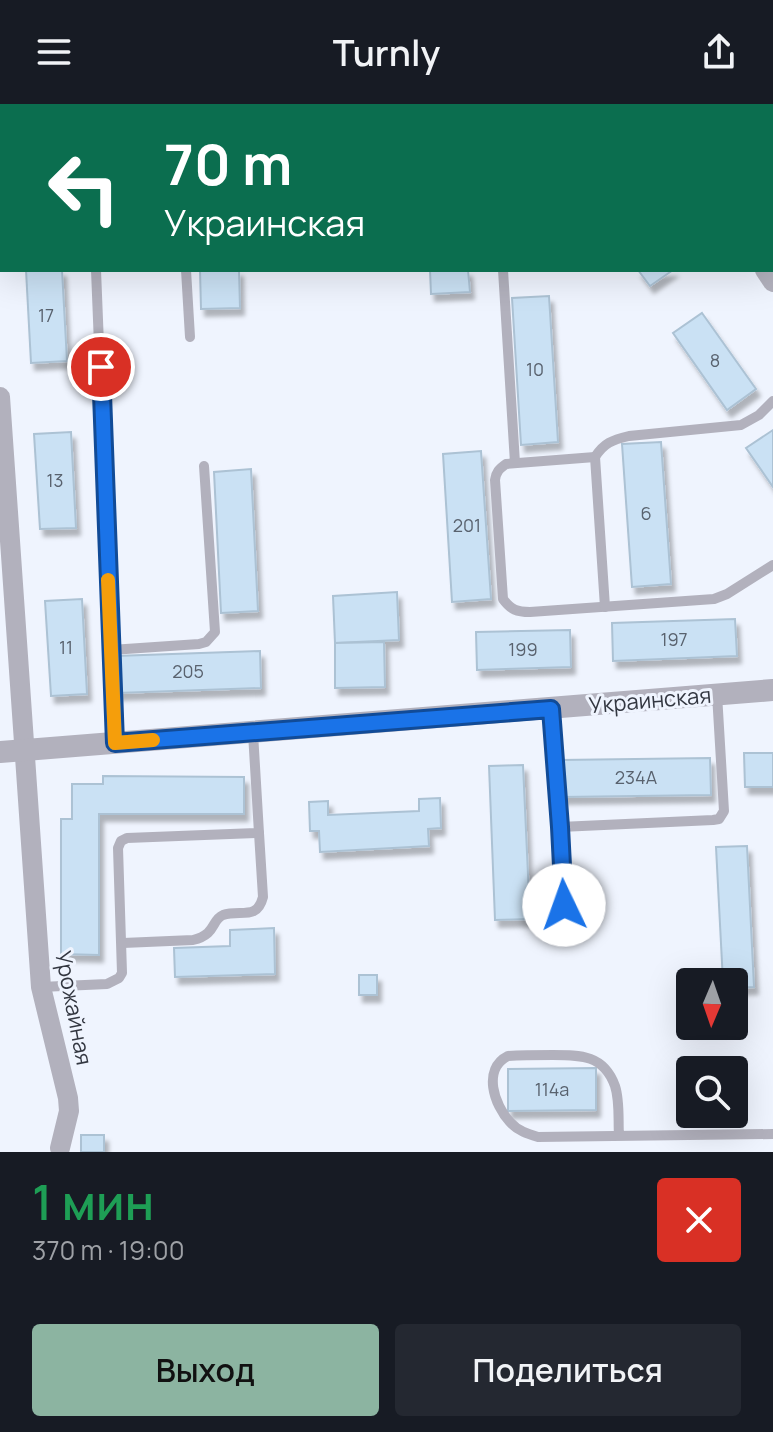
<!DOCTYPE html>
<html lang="ru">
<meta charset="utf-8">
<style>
:root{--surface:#171b24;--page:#242831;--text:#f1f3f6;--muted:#9ea1a6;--accent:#8cb4a1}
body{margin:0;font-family:Manrope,sans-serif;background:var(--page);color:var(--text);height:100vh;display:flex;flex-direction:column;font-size:30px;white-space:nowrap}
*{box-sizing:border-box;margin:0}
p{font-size:26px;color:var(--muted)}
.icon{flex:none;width:44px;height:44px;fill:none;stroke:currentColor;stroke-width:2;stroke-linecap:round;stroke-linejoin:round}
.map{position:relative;height:1048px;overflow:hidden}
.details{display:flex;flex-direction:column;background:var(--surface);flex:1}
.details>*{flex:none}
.top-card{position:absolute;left:0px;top:0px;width:774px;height:168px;box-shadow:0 8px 32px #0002;background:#0b6e4f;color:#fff;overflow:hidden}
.needle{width:52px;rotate:182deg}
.fabs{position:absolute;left:676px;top:864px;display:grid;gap:16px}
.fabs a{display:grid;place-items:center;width:72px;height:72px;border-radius:8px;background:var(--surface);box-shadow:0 8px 32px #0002;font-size:40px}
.pin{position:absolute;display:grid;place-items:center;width:68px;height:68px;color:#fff;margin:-34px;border:4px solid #fff;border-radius:50%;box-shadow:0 2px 8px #0007}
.me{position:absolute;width:88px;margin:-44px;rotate:357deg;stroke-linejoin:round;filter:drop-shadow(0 0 6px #0008)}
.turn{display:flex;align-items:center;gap:28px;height:168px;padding:0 32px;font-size:36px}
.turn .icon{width:104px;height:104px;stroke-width:2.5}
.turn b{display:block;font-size:56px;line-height:68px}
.round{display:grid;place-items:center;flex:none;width:84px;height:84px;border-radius:8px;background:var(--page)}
.head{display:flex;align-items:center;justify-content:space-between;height:136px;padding:0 32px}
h1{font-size:48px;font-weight:600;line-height:60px;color:#1e9e55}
.primary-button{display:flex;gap:16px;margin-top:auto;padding:16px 32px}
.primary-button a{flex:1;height:92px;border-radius:8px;background:var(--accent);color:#111;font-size:32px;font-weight:600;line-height:92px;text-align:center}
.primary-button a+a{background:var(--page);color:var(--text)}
header{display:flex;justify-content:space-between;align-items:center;height:104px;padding:0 32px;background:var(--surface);font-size:36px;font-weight:600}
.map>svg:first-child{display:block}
.building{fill:#cae1f4;stroke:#acc2d4;stroke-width:2;filter:url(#shadow)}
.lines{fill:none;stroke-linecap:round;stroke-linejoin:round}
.service{stroke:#b2b1bd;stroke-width:10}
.minor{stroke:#b2b1bd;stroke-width:20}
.tertiary{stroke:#b2b1bd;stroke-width:22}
.route-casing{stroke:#114b97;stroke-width:20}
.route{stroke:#1a73e8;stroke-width:14}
.slow{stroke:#f59e0b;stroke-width:14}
.labels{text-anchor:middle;stroke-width:6;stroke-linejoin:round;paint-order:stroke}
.number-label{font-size:18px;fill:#59626e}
.street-label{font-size:22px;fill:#333741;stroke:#eff4fe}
</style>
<header><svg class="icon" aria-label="menu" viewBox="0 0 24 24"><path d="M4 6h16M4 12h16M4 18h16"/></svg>Turnly<svg class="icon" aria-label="share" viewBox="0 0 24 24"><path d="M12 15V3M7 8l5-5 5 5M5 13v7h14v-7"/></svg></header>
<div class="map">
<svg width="773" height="1048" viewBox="0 0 773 1048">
<defs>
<filter id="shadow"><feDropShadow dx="4" dy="7" stdDeviation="2" flood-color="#0004"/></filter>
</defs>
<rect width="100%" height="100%" fill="#eff4fe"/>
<g class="building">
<polygon points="26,166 62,166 67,257 31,259"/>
<polygon points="200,166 239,166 240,204 201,205"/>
<polygon points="430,166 468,166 470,188 431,190"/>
<polygon points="638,166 673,166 650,182"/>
<polygon points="549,192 558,338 521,341 512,194"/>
<polygon points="702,209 756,285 727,306 673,229"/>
<polygon points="773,326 773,383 746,344"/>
<polygon points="71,328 76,424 40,425 34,330"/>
<polygon points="661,338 671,480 632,483 622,340"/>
<polygon points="481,347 491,495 452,498 443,350"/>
<polygon points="251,365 258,507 221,509 214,368"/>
<polygon points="397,488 399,536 335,539 333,492"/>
<polygon points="82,495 87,590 51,592 45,497"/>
<polygon points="735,515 737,552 613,557 612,519"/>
<polygon points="570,526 571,563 477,566 476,528"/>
<polygon points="384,538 385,583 335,584 335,539"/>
<polygon points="260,547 261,584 117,589 115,552"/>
<polygon points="744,649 773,649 773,683 745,683"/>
<polygon points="710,654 711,691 561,693 560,656"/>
<polygon points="523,661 530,815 495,816 489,662"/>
<polygon points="103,672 244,673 244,710 99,710 99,851 61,850 61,715 72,715 72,680 103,680"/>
<polygon points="440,694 441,724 428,725 429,742 320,748 319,727 310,727 309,698 328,697 328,711 419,707 419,695"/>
<polygon points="747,742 754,883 734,884 734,878 723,878 716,743"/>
<polygon points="274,824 275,870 175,873 174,844 230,842 230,826"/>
<rect x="359" y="871" width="18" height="20"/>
<polygon points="596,964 596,1006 508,1007 508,965"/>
<rect x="81" y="1031" width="23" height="17"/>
</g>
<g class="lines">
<g class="service">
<polyline points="178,0 178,2"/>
<polyline points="468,0 469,2"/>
<polyline points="88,2 89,0"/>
<polyline points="96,166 115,639"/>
<polyline points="186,166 190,233"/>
<polyline points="503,166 515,359"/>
<path d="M595 353 506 360C499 365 496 368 495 376L503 495C511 506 517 508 530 508L714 495 727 490 773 461"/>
<path d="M605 503 595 353C604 339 612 336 629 332L741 321 759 311 773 297"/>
<polyline points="111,546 199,540 206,538 215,528 204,362"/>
<polyline points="551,605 560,723 713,716 719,715 724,707 717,590"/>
<polyline points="560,723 565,828"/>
<path d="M123 839 193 836C217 830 211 816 223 811 240 805 257 817 263 793L259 729"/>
<polyline points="41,883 107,880 119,874 122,869 118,744 121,737 127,734 259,729 253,629"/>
<path d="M619 1032C618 1016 620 997 615 982 604 951 581 951 553 951 538 951 523 951 508 952 482 965 494 1001 510 1018 518 1027 528 1030 538 1033L773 1030"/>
</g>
<g class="minor">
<polyline points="660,0 661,2"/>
<polyline points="765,166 773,178"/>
<polyline points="0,293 41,883 68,994 69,1007 60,1044"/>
</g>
<polyline class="tertiary" points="0,648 773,586"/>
</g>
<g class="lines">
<defs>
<polyline id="route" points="101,263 115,639 551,605 560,723 564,801"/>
</defs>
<use href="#route" class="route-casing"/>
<use href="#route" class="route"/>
<polyline class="slow" points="108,476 115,639 153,636"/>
</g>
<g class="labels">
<g class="number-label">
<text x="46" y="218">17</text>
<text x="715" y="263">8</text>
<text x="535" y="272">10</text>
<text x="55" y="383">13</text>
<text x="646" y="416">6</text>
<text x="467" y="428">201</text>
<text x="674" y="542">197</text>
<text x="66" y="550">11</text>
<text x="523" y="552">199</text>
<text x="188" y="574">205</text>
<text x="636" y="680">234А</text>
<text x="552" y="992">114а</text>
</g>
<g class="street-label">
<text transform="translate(650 596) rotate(-5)" y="8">Украинская</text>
<text transform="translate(74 904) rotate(79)" y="8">Урожайная</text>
</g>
</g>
</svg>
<div class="fabs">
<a><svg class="needle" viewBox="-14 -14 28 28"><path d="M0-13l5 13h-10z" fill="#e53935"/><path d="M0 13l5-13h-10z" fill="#9ea1a6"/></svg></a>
<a><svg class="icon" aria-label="search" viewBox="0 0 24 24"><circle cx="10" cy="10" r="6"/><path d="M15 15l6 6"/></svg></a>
</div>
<div class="pin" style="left:101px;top:263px;background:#d93025"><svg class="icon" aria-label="arrive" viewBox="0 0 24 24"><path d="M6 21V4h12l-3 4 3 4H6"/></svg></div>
<svg class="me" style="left:564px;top:801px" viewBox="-20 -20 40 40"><circle r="19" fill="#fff"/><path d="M0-13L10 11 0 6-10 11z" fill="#1a73e8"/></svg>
<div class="top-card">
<div class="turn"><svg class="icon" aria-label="left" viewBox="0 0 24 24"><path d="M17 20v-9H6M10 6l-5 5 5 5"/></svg><div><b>70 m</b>Украинская</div></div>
</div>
</div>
<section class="details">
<div class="head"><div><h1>1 мин</h1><p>370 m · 19:00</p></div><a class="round" style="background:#d93025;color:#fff"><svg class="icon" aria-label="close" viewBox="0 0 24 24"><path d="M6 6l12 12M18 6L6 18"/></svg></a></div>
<div class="primary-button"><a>Выход</a><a>Поделиться</a></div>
</section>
